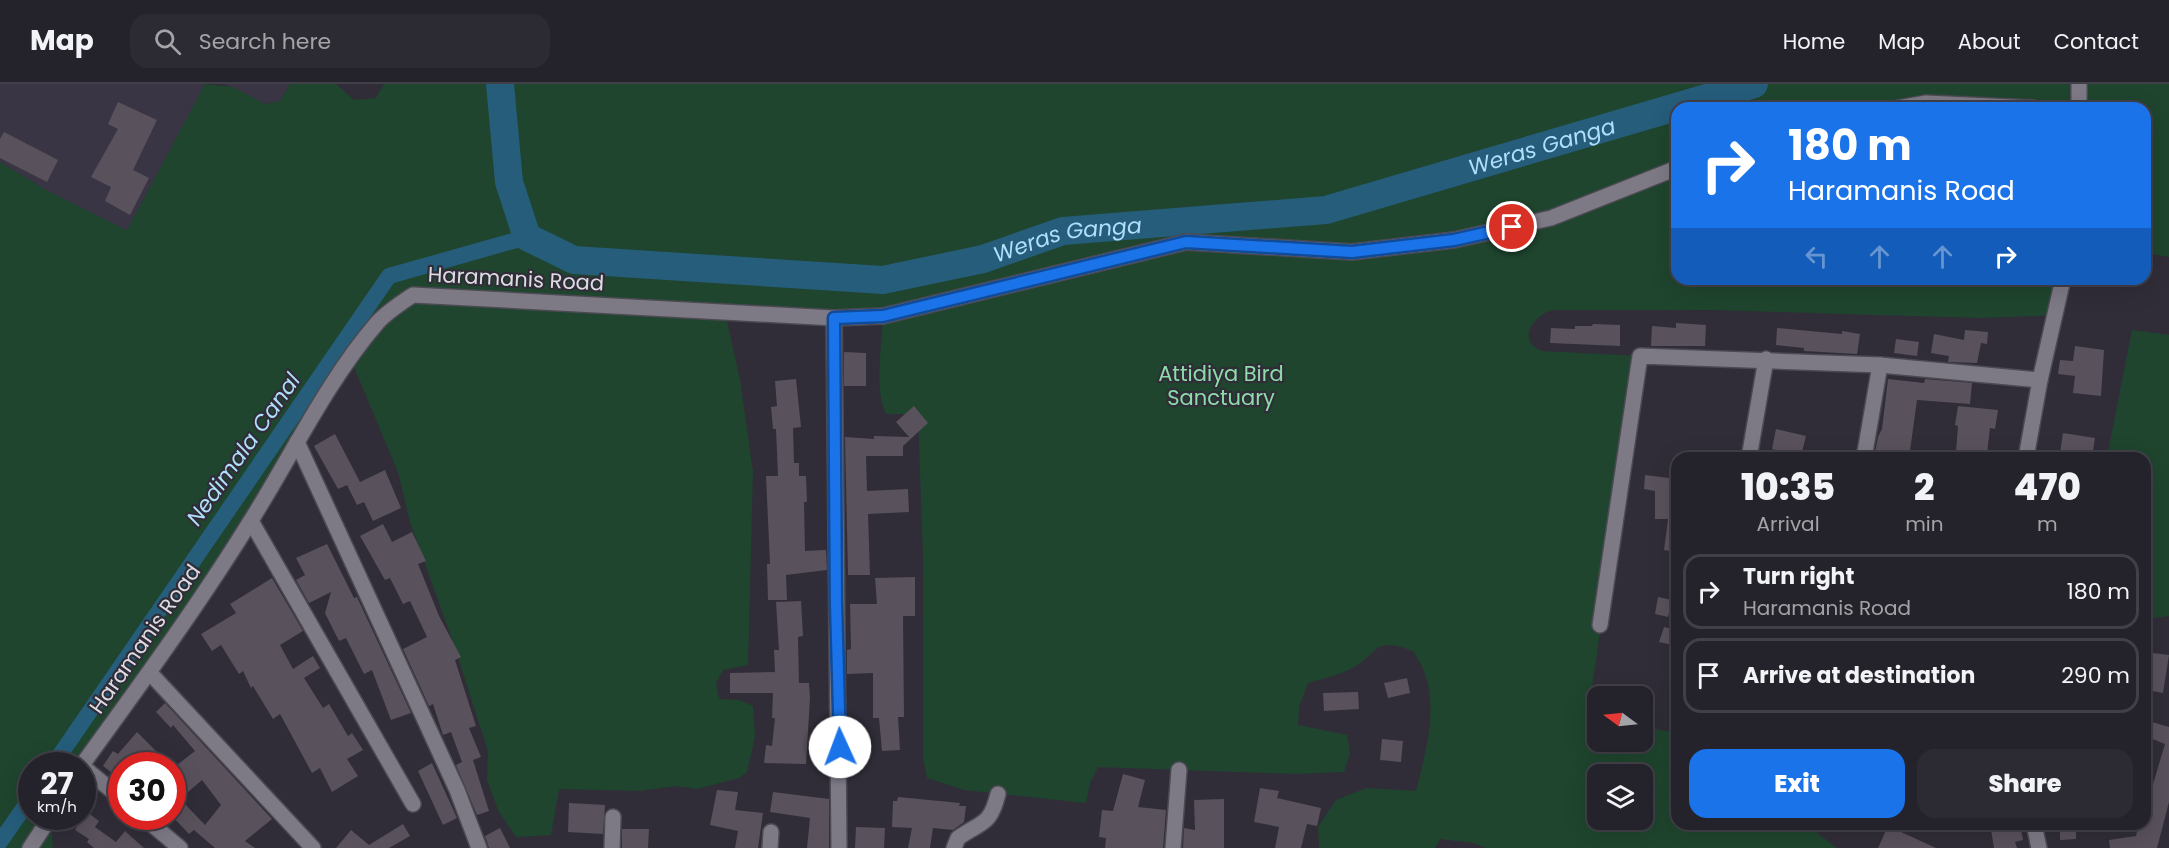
<!DOCTYPE html>
<style>
:root{--surface:#24222a;--page:#2c2a32;--text:#f1f3f6;--muted:#a3a4a8;--line:#413f47;--accent:#1a73e8}
body{margin:0;font-family:Poppins,sans-serif;background:var(--page);color:var(--text);height:100vh;display:flex;flex-direction:column;font-size:22px;white-space:nowrap}
*{box-sizing:border-box;margin:0}
p{font-size:20px;color:var(--muted)}
.icon{flex:none;width:33px;height:33px;fill:none;stroke:currentColor;stroke-width:2;stroke-linecap:round;stroke-linejoin:round}
.map{position:relative;flex:1;overflow:hidden}
.panel{position:absolute;left:1671px;top:368px;width:480px;height:378px;display:flex;flex-direction:column;background:var(--surface);border-radius:18px;box-shadow:0 6px 24px #0002,0 0 0 2px var(--line)}
.panel>*{flex:none}
.banner{position:absolute;left:1671px;top:18px;width:480px;height:183px;border-radius:18px;box-shadow:0 6px 24px #0002,0 0 0 2px var(--line);background:#1a73e8;color:#fff;overflow:hidden}
.needle{width:39px;rotate:285deg}
.controls{position:absolute;left:1587px;top:602px;display:grid;gap:12px}
.controls a{display:grid;place-items:center;width:66px;height:66px;border-radius:12px;background:var(--surface);box-shadow:0 6px 24px #0002,0 0 0 2px var(--line);font-size:30px}
.speed{position:absolute;left:18px;top:668px;display:flex;gap:12px;font-size:30px;font-weight:700;text-align:center}
.speed>*{display:grid;place-content:center;width:78px;height:78px;border-radius:50%;background:var(--surface);box-shadow:0 6px 24px #0002,0 0 0 2px var(--line);line-height:1}
.speed small{font-size:15px;font-weight:400}
.speed .limit{border:9px solid #d22;background:#fff;color:#111}
.pin{position:absolute;display:grid;place-items:center;width:51px;height:51px;color:#fff;margin:-26px;border:3px solid #fff;border-radius:50%;box-shadow:0 2px 6px #0007}
.me{position:absolute;width:66px;margin:-33px;rotate:358deg;stroke-linejoin:round;filter:drop-shadow(0 0 4px #0008)}
.turn{display:flex;align-items:center;gap:21px;height:126px;padding:0 18px;font-size:27px}
.turn .icon{width:78px;height:78px;stroke-width:2.5}
.turn b{display:block;font-size:42px;line-height:51px}
.lanes{display:flex;align-items:center;height:57px;padding:0 18px;background:#0003;justify-content:center;gap:30px;direction:ltr}
.lanes .off{opacity:.35}
.eta{display:flex;justify-content:space-evenly;align-items:center;height:102px;text-align:center}
.eta b{font-size:36px;font-weight:800;line-height:42px}
.button{display:flex;gap:12px;margin-top:auto;padding:12px 18px}
.button a{flex:1;height:69px;border-radius:18px;background:var(--accent);color:#fff;font-size:24px;font-weight:800;line-height:69px;text-align:center}
.button a+a{background:var(--page);color:var(--text)}
ul{padding:0;list-style:none}
li{display:flex;align-items:center;gap:18px;height:75px;margin:0 12px 9px;padding:0 6px;border:3px solid var(--line);border-radius:18px}
li div{flex:1}
li b{display:block;font-size:22px}
li em{font-style:normal}
header{display:flex;align-items:center;gap:36px;box-sizing:border-box;height:84px;padding:0 30px;background:var(--surface);border-bottom:2px solid var(--line)}
header strong{font-size:28px}
nav{display:flex;gap:33px;margin-inline-start:auto;font-size:21px}
.search{width:420px;height:54px;background:var(--page);display:flex;align-items:center;gap:15px;box-sizing:border-box;padding:0 21px;border-radius:18px;color:var(--muted);font-size:22px}
.map>svg:first-child{display:block}
.built{fill:#3a3545}
.green{fill:#1f452e;fill-rule:evenodd}
.lines{fill:none;stroke-linecap:round;stroke-linejoin:round}
.canal{stroke:#255d7b;stroke-width:16}
.river{stroke:#255d7b;stroke-width:28}
.building{fill:#59515b;fill-rule:evenodd}
.street-casing{stroke:#4b4952;stroke-width:18}
.secondary-casing{stroke:#4b4952;stroke-width:18}
.street{stroke:#7d7a86;stroke-width:15}
.secondary{stroke:#7d7a86;stroke-width:15}
.route-casing{stroke:#114b97;stroke-width:15}
.route{stroke:#1a73e8;stroke-width:10}
.labels{text-anchor:middle;stroke-width:4.5;stroke-linejoin:round;paint-order:stroke}
.street-label{font-size:21px;fill:#dedce3;stroke:#302d38}
.park-label{font-size:21px;fill:#8ddcaa;stroke:#302d38}
.water-label{font-size:22px;font-style:italic;fill:#b0dffc;stroke:#302d38}
</style>
<header>
<strong>Map</strong>
<div class="search"><svg class="icon" aria-label="search" viewBox="0 0 24 24"><circle cx="10" cy="10" r="6"/><path d="M15 15l6 6"/></svg>Search here</div>
<nav><a>Home</a><a>Map</a><a>About</a><a>Contact</a></nav>
</header>
<div class="map">
<svg width="2169" height="764" viewBox="0 0 2169 764">
<rect width="100%" height="100%" fill="#302d38"/>
<g class="built">
<polygon points="0,0 205,0 127,147 46,106 0,78"/>
<polygon points="224,0 290,0 280,17 265,20"/>
</g>
<g class="green">
<path d="M205 0 233 3 265 20 280 17 290 0H336L354 16 376 14 384 0H2169V173L2145 169V24H1677V195H2063L2056 231 1981 234 1710 226H1553C1533 231 1516 257 1542 267L1640 272 1589 624 1597 630 1598 657H1642L1643 643 1677 649V740H1805L1837 764H1486L1473 759 1440 755 1435 764H1319L1318 743 1336 716 1366 704 1416 707C1425 671 1437 630 1426 593 1424 584 1418 576 1414 568 1372 550 1379 571 1349 586 1336 592 1322 595 1308 599L1299 623 1298 641 1347 651 1350 669 1344 688 1295 690 1098 683 1090 699 1086 719 964 706 927 694 923 674V474L918 330H886C874 308 882 258 883 232L725 228 740 296 753 388 748 581 723 586 716 599 719 615 739 616 753 622 755 652 747 688 739 694 697 705 676 702 640 707 559 705 551 751 516 753 498 726 487 696 488 667 452 555 410 438 398 388 351 276 82 681H32V732H51L53 764H0V78L46 106 127 146ZM1598 690H1642V735H1598Z"/>
<polygon points="2132,246 2169,251 2169,532 2145,535 2145,374 2107,373"/>
</g>
<g class="lines">
<g class="canal">
<polyline points="53,681 389,192 527,153"/>
<polyline points="0,758 32,712"/>
</g>
<path class="river" id="s1" d="M500 0 509 98 527 153 574 176 883 196 983 175 1063 147 1326 126 1754 0"/>
</g>
<g class="building">
<polygon points="118,18 157,36 133,86 149,94 130,131 105,117 111,103 91,93 118,45 108,40"/>
<polygon points="4,48 58,76 47,98 0,74 0,55"/>
<polygon points="1676,239 1706,241 1705,262 1651,262 1652,242 1676,244"/>
<polygon points="1593,240 1620,241 1620,262 1550,259 1551,244 1575,245 1575,242 1592,242"/>
<polygon points="1777,244 1842,250 1842,247 1860,250 1857,270 1804,267 1804,264 1776,261"/>
<polygon points="1965,246 1988,248 1987,260 1981,259 1977,279 1948,278 1949,272 1931,269 1934,250 1964,256"/>
<polygon points="1896,255 1919,258 1917,272 1894,269"/>
<polygon points="2075,262 2104,266 2101,312 2073,309 2075,292 2058,290 2060,276 2073,277"/>
<polygon points="844,268 866,269 866,302 844,302"/>
<polygon points="796,295 801,343 793,344 794,379 799,379 799,392 806,392 807,418 804,418 805,467 826,466 827,486 786,491 787,516 768,516 767,480 770,480 766,392 778,392 776,345 773,345 771,323 777,322 775,297"/>
<polygon points="1888,295 1924,299 1925,295 1972,299 1970,320 1917,316 1909,374 1874,374 1878,353 1882,345"/>
<polygon points="914,322 928,339 903,362 903,372 866,372 867,407 908,405 909,428 868,430 870,491 848,491 845,353 874,355 874,352 909,353 896,338"/>
<polygon points="1958,322 1998,326 1995,345 1990,344 1987,370 1956,367 1958,342 1955,341"/>
<polygon points="1776,345 1806,352 1801,372 1772,365"/>
<polygon points="2063,349 2095,354 2092,374 2060,369"/>
<polygon points="335,350 360,398 385,386 401,424 373,437 364,418 357,421 347,401 338,405 314,362"/>
<polygon points="1645,391 1677,395 1677,468 1664,466 1668,435 1655,435 1655,407 1644,405"/>
<polygon points="383,440 392,458 412,448 426,477 418,480 439,532 461,573 455,576 476,642 469,644 481,673 473,676 489,727 477,731 456,681 462,678 451,648 443,651 433,620 429,622 403,565 427,553 410,517 403,520 390,494 385,496 360,452"/>
<polygon points="327,460 354,514 357,513 411,629 391,636 372,586 364,590 346,554 339,557 325,529 331,508 309,519 296,496 305,491 296,474"/>
<polygon points="915,493 915,532 903,532 904,633 898,633 900,666 882,667 879,634 873,634 873,589 847,590 847,566 851,565 850,520 877,520 875,494"/>
<polygon points="272,494 303,547 280,561 293,585 313,572 320,584 304,594 323,624 329,620 348,652 352,649 363,666 347,675 358,692 332,708 320,684 312,689 280,630 273,635 253,602 251,604 243,587 239,590 221,561 212,567 201,550 236,529 230,520"/>
<polygon points="1658,513 1672,516 1668,533 1655,530"/>
<polygon points="801,517 803,552 798,553 799,599 809,599 810,614 806,680 764,679 766,661 772,662 775,634 772,634 773,609 730,609 730,589 775,588 774,566 779,566 776,518"/>
<polygon points="1664,543 1677,546 1677,562 1659,558"/>
<polygon points="2153,569 2169,571 2163,609 2147,606"/>
<polygon points="1407,594 1410,609 1388,614 1384,599"/>
<polygon points="1358,608 1359,625 1324,627 1323,609"/>
<path d="M165 619 272 735 245 757 255 764H215L194 746 189 750 172 732V685L195 667 173 641 171 644 156 628ZM202 696 221 721 205 741 180 715Z"/>
<polygon points="2145,636 2169,643 2169,718 2157,764 2110,764 2109,756 2136,752 2139,740 2145,740 2145,706 2151,707 2165,660 2145,652"/>
<polygon points="137,648 170,681 122,681 116,692 103,682 113,667 118,670"/>
<polygon points="1382,655 1403,657 1401,678 1380,676"/>
<polygon points="432,679 457,734 443,741 418,687"/>
<polygon points="1123,690 1145,696 1138,723 1166,726 1163,764 1105,764 1106,754 1099,753 1102,726 1113,727"/>
<polygon points="1260,704 1279,707 1277,714 1321,724 1317,742 1307,740 1301,764 1275,764 1279,743 1254,738"/>
<polygon points="717,706 738,708 735,726 763,729 758,764 735,764 738,747 710,741"/>
<polygon points="773,708 829,715 829,764 807,764 810,734 770,728"/>
<polygon points="898,713 960,719 959,722 966,722 964,738 953,746 933,744 930,764 908,764 912,744 892,743 893,717 897,717"/>
<polygon points="1224,715 1224,764 1183,764 1184,744 1195,746 1194,716"/>
<polygon points="569,719 605,721 603,750 568,748"/>
<polygon points="87,728 99,737 95,743 116,758 125,747 144,764 94,764 87,758 89,755 75,746"/>
<polygon points="403,740 410,752 389,764 336,764 351,746 369,761"/>
<polygon points="1990,740 2020,740 2023,756 2015,758 2017,764 1994,764"/>
<polygon points="2060,740 2076,740 2076,755 2060,756"/>
<polygon points="1888,742 1936,764 1878,764"/>
<polygon points="856,743 885,744 884,764 855,764"/>
<polygon points="500,744 510,764 489,764 485,752"/>
<polygon points="622,745 649,745 648,764 622,764"/>
</g>
<g class="lines">
<defs>
<g id="street">
<polyline points="1898,24 1926,19 2033,24"/>
<polyline points="297,358 457,706 479,764"/>
<polyline points="1749,374 1766,275"/>
<polyline points="1864,374 1880,281"/>
<polyline points="251,437 413,720"/>
<polyline points="1600,541 1640,272 1880,281 2040,296"/>
<polyline points="150,589 313,764"/>
<path d="M82 681C140 601 198 522 250 438 291 373 327 297 377 239 387 228 401 219 413 211L834 234"/>
<polyline points="82,682 122,715"/>
<polyline points="142,732 180,764"/>
<polyline points="30,764 51,732"/>
<polyline points="612,764 613,733"/>
<polyline points="770,764 771,748"/>
<polyline points="839,764 834,234 883,232 1186,158 1352,168 1454,156 1551,134 1677,84"/>
<path d="M954 764 958 754C982 737 990 742 998 710"/>
<polyline points="1173,764 1179,686"/>
</g>
<g id="secondary">
<polyline points="2079,24 2079,0"/>
<polyline points="2026,374 2040,296 2063,195"/>
<polyline points="2034,740 2039,764"/>
</g>
</defs>
<use href="#street" class="street-casing"/>
<use href="#secondary" class="secondary-casing"/>
<use href="#street" class="street"/>
<use href="#secondary" class="secondary"/>
</g>
<g class="lines">
<defs>
<polyline id="route" points="840,663 836,519 834,234 883,232 1186,158 1352,168 1454,156 1512,143"/>
</defs>
<use href="#route" class="route-casing"/>
<use href="#route" class="route"/>
</g>
<g class="labels">
<g class="street-label">
<text transform="translate(516 195) rotate(3)" y="7">Haramanis Road</text>
<text transform="translate(145 555) rotate(-55)" y="7">Haramanis Road</text>
</g>
<g class="park-label">
<text x="1221" y="297">Attidiya Bird<tspan x="1221" dy="24">Sanctuary</tspan></text>
</g>
<g class="water-label">
<text dy="8" stroke="none"><textPath href="#s1" startOffset="1194">Weras Ganga</textPath></text>
<text dy="8" stroke="none"><textPath href="#s1" startOffset="708">Weras Ganga</textPath></text>
<text transform="translate(243 365) rotate(-55)" y="8">Nedimala Canal</text>
</g>
</g>
</svg>
<div class="controls">
<a><svg class="needle" viewBox="-14 -14 28 28"><path d="M0-13l5 13h-10z" fill="#e53935"/><path d="M0 13l5-13h-10z" fill="#a3a4a8"/></svg></a>
<a><svg class="icon" aria-label="layers" viewBox="0 0 24 24"><path d="M12 4l9 5-9 5-9-5zM3 14l9 5 9-5"/></svg></a>
</div>
<div class="speed"><div>27<small>km/h</small></div><div class="limit">30</div></div>
<div class="pin" style="left:1512px;top:143px;background:#d93025"><svg class="icon" aria-label="arrive" viewBox="0 0 24 24"><path d="M6 21V4h12l-3 4 3 4H6"/></svg></div>
<svg class="me" style="left:840px;top:663px" viewBox="-20 -20 40 40"><circle r="19" fill="#fff"/><path d="M0-13L10 11 0 6-10 11z" fill="#1a73e8"/></svg>
<div class="banner">
<div class="turn"><svg class="icon" aria-label="right" viewBox="0 0 24 24"><path d="M7 20v-9h11M14 6l5 5-5 5"/></svg><div><b>180 m</b>Haramanis Road</div></div>
<div class="lanes"><svg class="icon off" aria-label="left" viewBox="0 0 24 24"><path d="M17 20v-9H6M10 6l-5 5 5 5"/></svg><svg class="icon off" aria-label="ahead" viewBox="0 0 24 24"><path d="M12 20V5M6 11l6-6 6 6"/></svg><svg class="icon off" aria-label="ahead" viewBox="0 0 24 24"><path d="M12 20V5M6 11l6-6 6 6"/></svg><svg class="icon" aria-label="right" viewBox="0 0 24 24"><path d="M7 20v-9h11M14 6l5 5-5 5"/></svg></div>
</div>
<section class="panel">
<div class="eta">
<div><b>10:35</b><p>Arrival</p></div>
<div><b>2</b><p>min</p></div>
<div><b>470</b><p>m</p></div>
</div>
<ul>
<li><svg class="icon" aria-label="right" viewBox="0 0 24 24"><path d="M7 20v-9h11M14 6l5 5-5 5"/></svg><div><b>Turn right</b><p>Haramanis Road</p></div><em>180 m</em></li>
<li><svg class="icon" aria-label="arrive" viewBox="0 0 24 24"><path d="M6 21V4h12l-3 4 3 4H6"/></svg><div><b>Arrive at destination</b></div><em>290 m</em></li>
</ul>
<div class="button"><a>Exit</a><a>Share</a></div>
</section>
</div>
